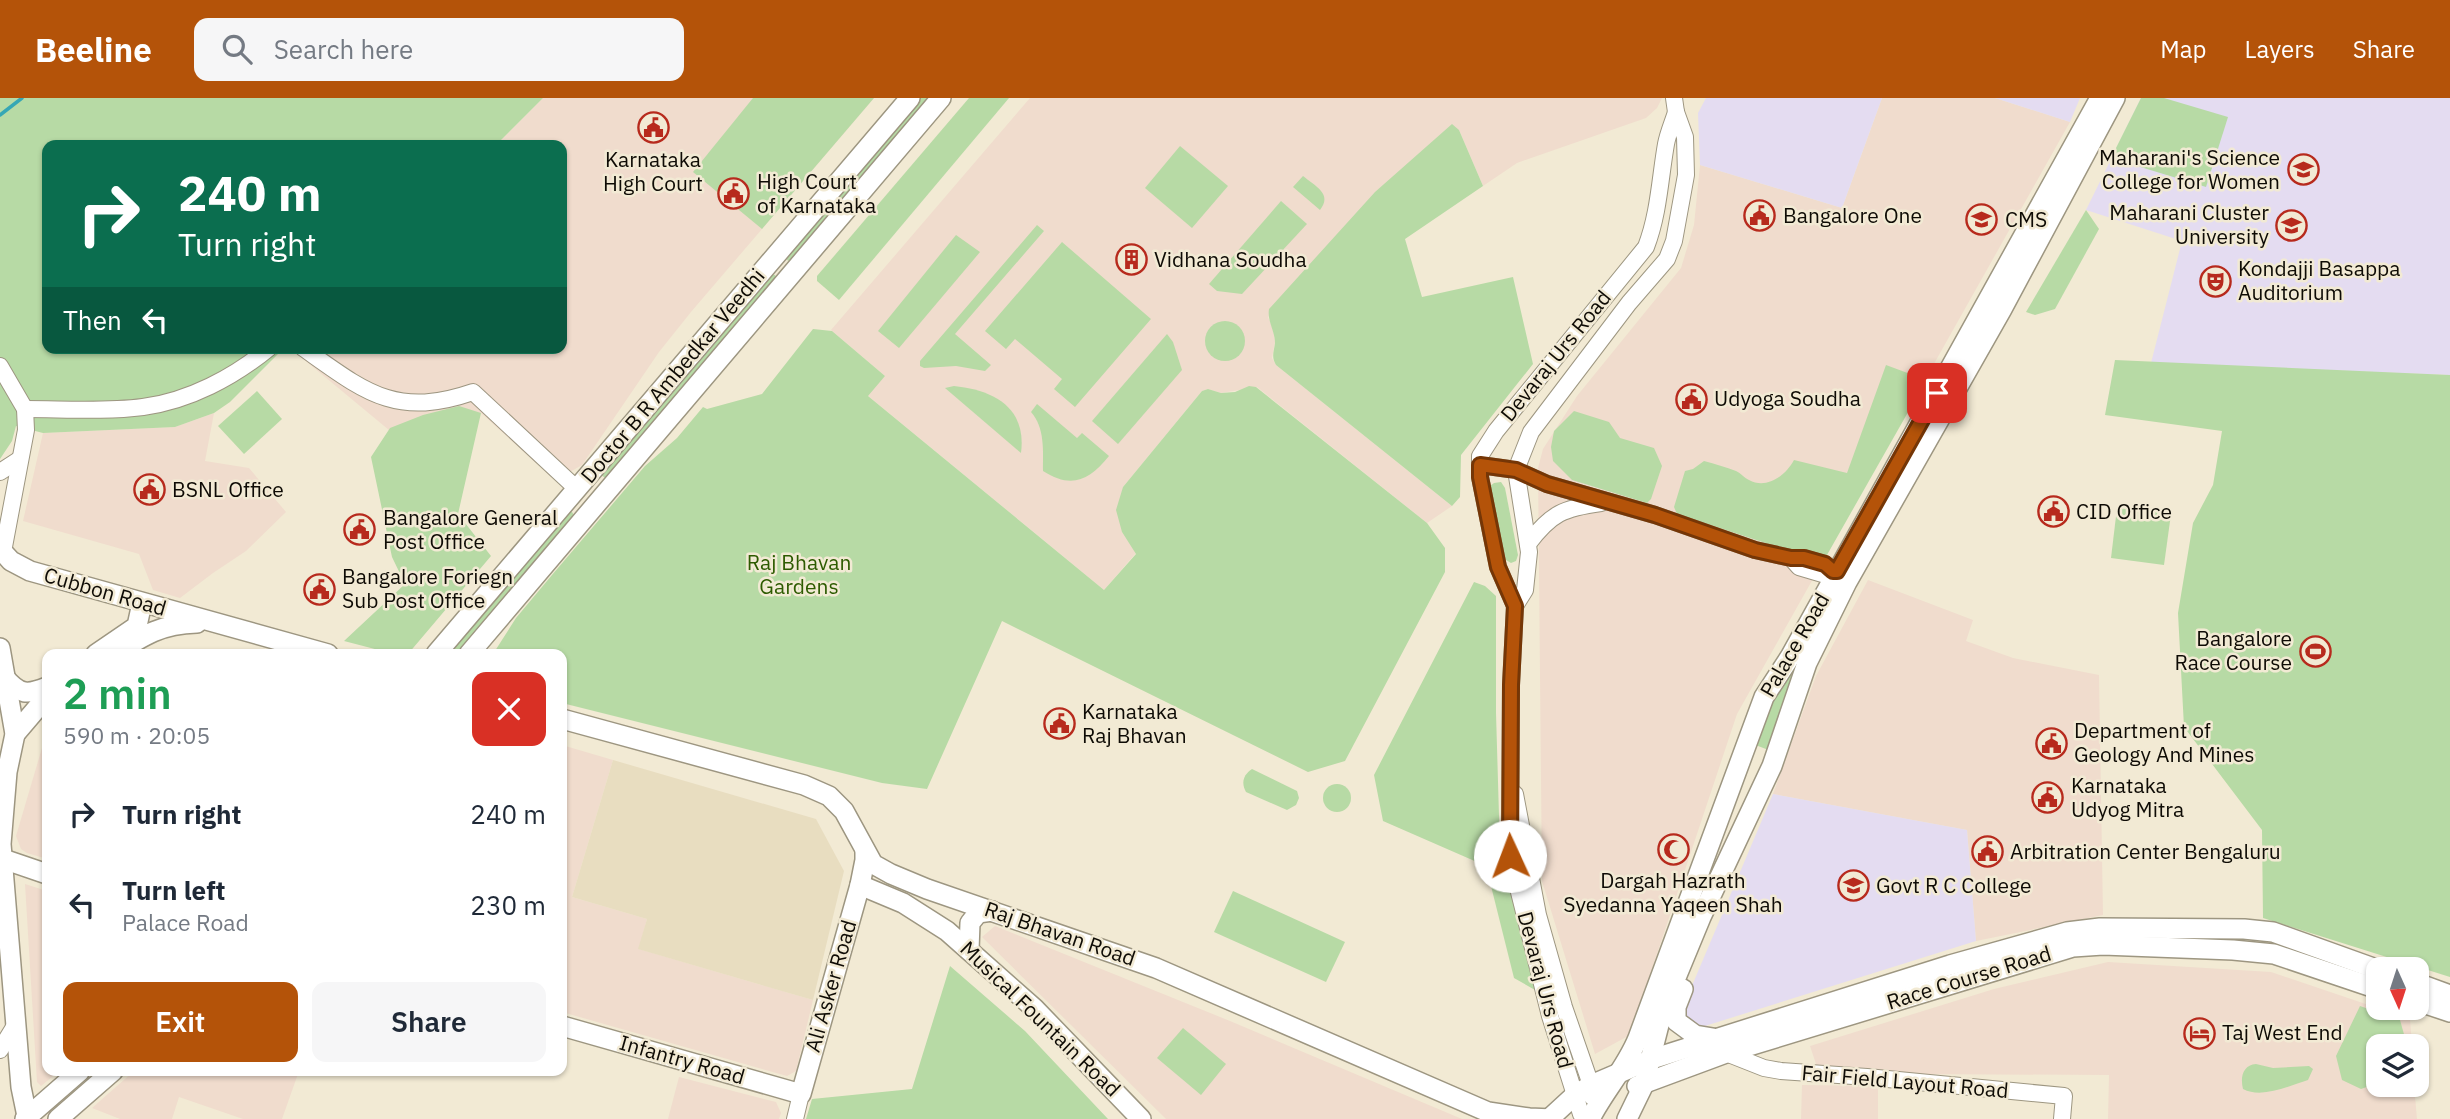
<!DOCTYPE html>
<meta charset="utf-8">
<style>
:root{--surface:#fff;--page:#f6f6f7;--text:#1f2937;--muted:#747a83;--accent:#b45309}
body{margin:0;font-family:"IBM Plex Sans",sans-serif;background:var(--page);color:var(--text);height:100vh;display:flex;flex-direction:column;font-size:26px;white-space:nowrap}
*{box-sizing:border-box;margin:0}
p{font-size:23px;color:var(--muted)}
.icon{flex:none;width:38px;height:38px;fill:none;stroke:currentColor;stroke-width:2;stroke-linecap:round;stroke-linejoin:round}
.map{position:relative;flex:1;overflow:hidden}
.drawer{position:absolute;left:42px;top:551px;width:525px;height:427px;display:flex;flex-direction:column;background:var(--surface);border-radius:14px;box-shadow:0 2px 5px #0004}
.drawer>*{flex:none}
.top-card{position:absolute;left:42px;top:42px;width:525px;height:214px;border-radius:14px;box-shadow:0 2px 5px #0004;background:#0b6e4f;color:#fff;overflow:hidden}
.needle{width:46px;rotate:177deg}
.tools{position:absolute;left:2366px;top:859px;display:grid;gap:14px}
.tools a{display:grid;place-items:center;width:63px;height:63px;border-radius:14px;background:var(--surface);box-shadow:0 2px 5px #0004;font-size:35px}
.pin{position:absolute;display:grid;place-items:center;width:60px;height:60px;color:#fff;margin:-30px;border-radius:14px;box-shadow:0 4px 10px #0006}
.me{position:absolute;width:77px;margin:-38px;rotate:358deg;stroke-linejoin:round;filter:drop-shadow(0 0 5px #0008)}
.turn{display:flex;align-items:center;gap:24px;height:147px;padding:0 21px;font-size:32px}
.turn .icon{width:91px;height:91px;stroke-width:2.5}
.turn b{display:block;font-size:49px;line-height:60px}
.then{display:flex;align-items:center;height:66px;padding:0 21px;background:#0003;gap:14px;font-size:26px}
.round{display:grid;place-items:center;flex:none;width:74px;height:74px;border-radius:14px;background:var(--page)}
.head{display:flex;align-items:center;justify-content:space-between;height:119px;padding:0 21px}
h1{font-size:42px;font-weight:600;line-height:52px;color:#1e9e55}
.cta{display:flex;gap:14px;margin-top:auto;padding:14px 21px}
.cta a{flex:1;height:80px;border-radius:14px;background:var(--accent);color:#fff;font-size:28px;font-weight:600;line-height:80px;text-align:center}
.cta a+a{background:var(--page);color:var(--text)}
ul{padding:0;list-style:none}
li{display:flex;align-items:center;gap:21px;height:91px;padding:0 21px}
li div{flex:1}
li b{display:block;font-size:26px}
li em{font-style:normal}
header{display:flex;align-items:center;gap:42px;box-sizing:border-box;height:98px;padding:0 35px;background:var(--accent);color:#fff}
header strong{font-size:33px}
nav{display:flex;gap:38px;margin-inline-start:auto;font-size:24px}
.search{width:490px;height:63px;background:var(--page);display:flex;align-items:center;gap:18px;box-sizing:border-box;padding:0 24px;border-radius:14px;color:var(--muted);font-size:26px}
.map>svg:first-child{display:block}
.commercial{fill:#f0dccd}
.built{fill:#e8ddc0}
.education{fill:#e4dcf1}
.green{fill:#b7daa5}
.lines{fill:none;stroke-linecap:round;stroke-linejoin:round}
.stream{stroke:#36a7b5;stroke-width:3.5}
.minor-casing{stroke:#9d9681;stroke-width:18}
.major-casing{stroke:#9d9681;stroke-width:22}
.minor{stroke:#fff;stroke-width:16}
.major{stroke:#fff;stroke-width:19}
.route-casing{stroke:#753606;stroke-width:18}
.route{stroke:#b45309;stroke-width:12}
.labels{text-anchor:middle;stroke-width:5;stroke-linejoin:round;paint-order:stroke}
.poi-label{font-size:21px;fill:#0e0b05;stroke:#f2ead4;text-anchor:start}
.street-label{font-size:21px;fill:#0e0b05;stroke:#f2ead4}
.park-label{font-size:21px;fill:#2d5b00;stroke:#f2ead4}
</style>
<header>
<strong>Beeline</strong>
<div class="search"><svg class="icon" aria-label="search" viewBox="0 0 24 24"><circle cx="10" cy="10" r="6"/><path d="M15 15l6 6"/></svg>Search here</div>
<nav><a>Map</a><a>Layers</a><a>Share</a></nav>
</header>
<div class="map">
<svg width="2450" height="1021" viewBox="0 0 2450 1021">
<rect width="100%" height="100%" fill="#f2ead4"/>
<g class="commercial">
<polygon points="543,0 874,0 691,214 659,254 582,367 563,378 558,385 481,315 409,329 395,337 290,250 562,250 562,47 496,47"/>
<polygon points="1030,0 1662,0 1657,10 1646,20 1517,65 1483,88 1459,32 1268,219 1273,230 1275,244 1272,260 1276,267 1452,408 1427,425 1257,289 1221,295 1208,291 1202,293 1123,389 1122,434 1136,455 1104,492 867,297 885,278 831,232"/>
<polygon points="1882,0 1995,0 2070,24 1737,616 1630,937 1595,956 1542,783 1538,370 1543,351 1577,298 1681,170 1694,127 1700,67 1842,110"/>
<polygon points="214,315 205,363 249,370 286,414 246,453 213,475 180,500 153,492 139,456 23,423 43,335 175,329"/>
<polygon points="1868,482 1973,522 1966,543 2013,560 2099,577 2103,817 1976,843 1967,732 1773,696 1816,578"/>
<polygon points="47,633 47,761 27,755 21,751 16,738"/>
<polygon points="562,647 613,662 572,799 647,821 639,851 813,902 796,973 787,978 562,914 563,830 562,830"/>
<polygon points="25,786 47,793 47,973 59,973 41,988 37,984"/>
<polygon points="995,828 1230,923 1462,1021 1166,1021 982,839"/>
<polygon points="2108,864 2271,874 2410,921 2412,948 2378,948 2378,987 2414,987 2417,1021 2108,1021 2109,977 1909,976 1817,969 1810,948 1994,891"/>
<polygon points="134,973 299,973 282,1021 243,1021 179,999 172,1021 120,1021 92,1010"/>
<polygon points="679,979 776,1004 781,1015 779,1021 668,1021"/>
<polygon points="1802,987 1878,988 1878,1021 1801,1021"/>
</g>
<polygon class="built" points="613,662 816,721 844,773 813,902 638,851 647,821 572,799"/>
<g class="education">
<polygon points="1706,0 1882,0 1842,110 1700,67 1698,15"/>
<polygon points="1995,0 2080,0 2070,24"/>
<polygon points="2141,0 2450,0 2450,277 2151,265 2182,143 2086,112"/>
<polygon points="1773,696 1967,732 1976,843 1705,928 1695,927 1684,917 1683,909"/>
</g>
<g class="green">
<polygon points="0,0 543,0 496,47 47,47 47,250 284,250 230,304 214,315 175,329 43,335 16,328 12,343 0,361"/>
<polygon points="753,0 874,0 762,131 693,74"/>
<polygon points="919,0 932,0 791,164 787,162 788,156"/>
<polygon points="969,0 1009,0 839,202 817,183 817,178"/>
<polygon points="2141,0 2164,0 2228,19 2206,89 2111,60"/>
<path d="M1452 26 1459 32 1483 88 1405 141 1422 199 1513 179 1533 266 1461 357 1460 399 1452 408 1276 267C1271 258 1274 254 1275 245 1275 233 1267 223 1269 211L1375 94Z"/>
<polygon points="1180,48 1228,88 1192,130 1145,90"/>
<path d="M1303 78C1315 88 1333 96 1320 112L1293 89Z"/>
<polygon points="1281,103 1307,126 1242,196 1217,193 1209,186"/>
<polygon points="2086,112 2099,131 2055,211 2035,217 2026,214"/>
<polygon points="1037,127 1044,133 955,236 991,267 985,273 956,268 924,270 920,268 920,263"/>
<polygon points="956,137 980,154 899,250 878,233"/>
<polygon points="1062,144 1151,221 1075,309 1054,291 1062,281 1015,241 1006,251 985,233"/>
<polygon points="770,176 775,177 777,182 607,381 601,377"/>
<circle cx="1225" cy="243" r="20"/>
<polygon points="813,231 832,233 885,278 868,298 1104,492 1136,456 1122,434 1116,412 1123,389 1202,293 1208,291 1221,295 1235,294 1249,288 1256,289 1427,425 1445,450 1445,474 1345,663 1308,674 1002,523 927,691 882,685 562,605 562,556 493,556 516,520 552,477 645,368 677,340 703,309 707,311 762,296"/>
<polygon points="1167,236 1173,244 1182,272 1118,346 1092,323"/>
<polygon points="2115,262 2450,277 2450,879 2263,820 2262,732 2184,629 2178,515 2193,425 2213,387 2222,333 2105,317"/>
<path d="M1886 267 1921 280 1924 286 1823 464 1677 416 1674 409 1685 373 1693 371 1704 363C1715 366 1726 369 1736 373 1741 375 1744 380 1749 382 1767 392 1786 377 1794 362L1847 375Z"/>
<path d="M954 288C993 292 1027 309 1021 355L945 290Z"/>
<polygon points="257,293 282,321 244,356 218,328"/>
<path d="M1037 306 1077 340 1082 335 1109 358C1089 383 1071 391 1043 373 1043 352 1045 330 1031 314Z"/>
<polygon points="459,308 481,315 458,416 491,458 408,556 394,556 344,543 405,486 392,459 371,359 390,330 423,317"/>
<polygon points="1574,313 1609,324 1620,340 1654,350 1662,368 1651,401 1647,405 1572,382 1553,363 1551,349 1554,333"/>
<polygon points="1501,384 1505,390 1518,457 1516,463 1511,465 1506,462 1503,457 1490,394 1490,388 1494,385"/>
<polygon points="2117,410 2171,416 2164,467 2111,460"/>
<polygon points="567,414 572,414 575,419 457,556 446,556"/>
<polygon points="1474,484 1485,488 1496,498 1496,615 1500,752 1535,892 1514,880 1486,768 1383,723 1374,677"/>
<polygon points="1800,560 1771,653 1753,646 1777,595"/>
<path d="M1252 671 1297 693 1299 700 1296 707 1287 712 1246 694C1241 685 1243 677 1252 671Z"/>
<circle cx="1337" cy="700" r="14"/>
<polygon points="1233,793 1345,844 1326,884 1214,834"/>
<polygon points="950,868 1025,933 1108,1021 806,1021 812,1001 912,991"/>
<polygon points="2360,908 2400,922 2407,947 2378,948 2378,985 2361,991 2342,982 2336,958"/>
<polygon points="1183,930 1226,966 1201,997 1157,960"/>
<path d="M2256 966 2273 970 2309 968 2313 971 2308 982C2289 988 2262 1001 2243 991 2240 979 2243 967 2256 966Z"/>
</g>
<g class="lines">
<polyline class="stream" points="0,17 22,0"/>
<defs>
<g id="minor">
<path d="M303 250C364 293 395 321 473 294L577 391"/>
<polyline points="0,268 25,311 26,332 3,454"/>
<path d="M25 311C64 311 105 314 143 309 189 303 234 279 269 250"/>
<polyline points="1480,367 1516,372 1547,386 1655,417 1755,452 1791,460 1803,460 1825,466 1833,473 1826,477 1799,469 1791,460"/>
<polyline points="0,374 20,361"/>
<path d="M1528 446C1551 415 1564 410 1601 405"/>
<polyline points="1515,508 1525,492 1529,454 1516,372 1531,334 1629,205 1667,161 1674,143 1686,77 1685,39 1676,14 1674,0"/>
<polyline points="1515,696 1538,817 1564,909 1591,987 1592,999"/>
<polyline points="0,952 16,926"/>
<polyline points="1726,955 1764,970 1781,973 1867,979 2064,998 2062,1021"/>
<path d="M1581 1016 1550 918 1510 758 1511 587 1515 508 1498 469 1480 379V358L1496 333 1646 149C1659 115 1660 80 1666 46 1668 35 1673 24 1676 14"/>
<polyline points="795,1021 801,996"/>
</g>
<g id="major">
<polyline points="0,451 11,463 30,473 328,556"/>
<polyline points="0,550 15,636 7,674 1,746 21,989 27,1018"/>
<polyline points="96,556 137,528 142,505"/>
<path d="M115 556C144 537 161 526 197 525"/>
<polyline points="436,556 910,0"/>
<polyline points="469,556 941,0"/>
<path d="M5 580C20 597 27 597 47 589"/>
<polyline points="562,621 804,687 829,698 844,713 873,766 891,776 927,791 1156,870 1488,1014 1529,1020 1553,1021"/>
<polyline points="15,636 38,609 47,601"/>
<polyline points="3,761 47,776"/>
<polyline points="860,787 903,805 947,833 1034,910 1141,1021"/>
<polyline points="969,852 970,825 978,815 992,813"/>
<polyline points="2417,885 2450,897"/>
<polyline points="1683,891 1676,909 1676,923 1695,937 1713,940"/>
<polyline points="2417,903 2450,914"/>
<polyline points="562,928 801,996 860,787 865,762 865,754"/>
<polyline points="1637,988 1726,955 2073,849 2103,847 2233,852 2274,856 2378,891"/>
<polyline points="1550,1020 1575,997 1591,987 1652,961 1950,867 2067,834 2100,830 2244,831 2273,834 2379,872"/>
<polyline points="25,1021 80,973"/>
<polyline points="58,1021 113,973"/>
<path d="M1590 1021C1604 993 1626 970 1638 940L1764 599 1790 559 2100 0"/>
<polyline points="1627,1021 1644,986 1663,911 1701,819 1772,668 1807,565 1847,484 2002,211 2115,0"/>
</g>
</defs>
<use href="#minor" class="minor-casing"/>
<use href="#major" class="major-casing"/>
<use href="#minor" class="minor"/>
<use href="#major" class="major"/>
</g>
<g class="lines">
<defs>
<polyline id="route" points="1510,758 1511,587 1515,508 1498,469 1480,379 1480,367 1516,372 1547,386 1655,417 1755,452 1791,460 1804,460 1825,466 1833,473 1837,473 1937,295"/>
</defs>
<use href="#route" class="route-casing"/>
<use href="#route" class="route"/>
</g>
<defs>
<symbol id="civic-ring" viewBox="-11 -11 22 22"><circle r="9.5" fill="#f2ead4" stroke="#b72a1d" stroke-width="1.5"/><path d="M-.6-6.5H3V-4.5H.6V-3L4-1V1h2V6H-6V1h2V-1L-.6-3ZM-1.2 2.5V6h2.4V2.5Z" fill="#b72a1d"/></symbol>
<symbol id="university-ring" viewBox="-11 -11 22 22"><circle r="9.5" fill="#f2ead4" stroke="#b72a1d" stroke-width="1.5"/><path d="M0-5L7-2L0 1L-7-2ZM-4 1L0 2.5L4 1V4Q0 6-4 4Z" fill="#b72a1d"/></symbol>
<symbol id="building-ring" viewBox="-11 -11 22 22"><circle r="9.5" fill="#f2ead4" stroke="#b72a1d" stroke-width="1.5"/><path d="M-4-6H4V6H1V3H-1V6H-4ZM-2.5-4.3h1.7v1.8h-1.7ZM.8-4.3h1.7v1.8H.8ZM-2.5-1h1.7V.8h-1.7ZM.8-1h1.7V.8H.8Z" fill="#b72a1d"/></symbol>
<symbol id="theatre-ring" viewBox="-11 -11 22 22"><circle r="9.5" fill="#f2ead4" stroke="#b72a1d" stroke-width="1.5"/><path d="M-5-5.5Q0-4 5-5.5V0Q5 5 0 6Q-5 5-5 0ZM-3.3-2.5H-1v1.5H-3.3ZM1-2.5H3.3v1.5H1ZM-2.8 1Q0 5.5 2.8 1Z" fill="#b72a1d"/></symbol>
<symbol id="stadium-ring" viewBox="-11 -11 22 22"><circle r="9.5" fill="#f2ead4" stroke="#b72a1d" stroke-width="1.5"/><path d="M0-5a6.5 5 0 1 0 0 10a6.5 5 0 1 0 0-10ZM-3.5-1.8h7v3.6h-7Z" fill="#b72a1d"/></symbol>
<symbol id="mosque-ring" viewBox="-11 -11 22 22"><circle r="9.5" fill="#f2ead4" stroke="#b72a1d" stroke-width="1.5"/><path d="M3.5-4.9A6 6 0 1 0 3.5 4.9A5 5 0 1 1 3.5-4.9Z" fill="#b72a1d"/></symbol>
<symbol id="hotel-ring" viewBox="-11 -11 22 22"><circle r="9.5" fill="#f2ead4" stroke="#b72a1d" stroke-width="1.5"/><path d="M-6-4.5h1.5V1H6V5H4.5V3h-9V5H-6ZM-4 0a1.8 1.8 0 1 1 3.6 0ZM.5 0V-2.5h3Q6-2.5 6 0Z" fill="#b72a1d"/></symbol>
</defs>
<g fill-rule="evenodd">
<use href="#civic-ring" x="636" y="12" width="35" height="35"/>
<use href="#university-ring" x="2286" y="54" width="35" height="35"/>
<use href="#civic-ring" x="716" y="78" width="35" height="35"/>
<use href="#civic-ring" x="1742" y="100" width="35" height="35"/>
<use href="#university-ring" x="1964" y="104" width="35" height="35"/>
<use href="#university-ring" x="2274" y="110" width="35" height="35"/>
<use href="#building-ring" x="1114" y="144" width="35" height="35"/>
<use href="#theatre-ring" x="2198" y="166" width="35" height="35"/>
<use href="#civic-ring" x="1674" y="284" width="35" height="35"/>
<use href="#civic-ring" x="132" y="374" width="35" height="35"/>
<use href="#civic-ring" x="2036" y="396" width="35" height="35"/>
<use href="#civic-ring" x="342" y="414" width="35" height="35"/>
<use href="#civic-ring" x="302" y="474" width="35" height="35"/>
<use href="#stadium-ring" x="2298" y="536" width="35" height="35"/>
<use href="#civic-ring" x="1042" y="608" width="35" height="35"/>
<use href="#civic-ring" x="2034" y="628" width="35" height="35"/>
<use href="#civic-ring" x="2030" y="682" width="35" height="35"/>
<use href="#mosque-ring" x="1656" y="734" width="35" height="35"/>
<use href="#civic-ring" x="1970" y="736" width="35" height="35"/>
<use href="#university-ring" x="1836" y="770" width="35" height="35"/>
<use href="#hotel-ring" x="2182" y="918" width="35" height="35"/>
</g>
<g class="labels">
<g class="poi-label">
<text x="2280" y="67" text-anchor="end">Maharani's Science<tspan x="2280" dy="24">College for Women</tspan></text>
<text x="653" y="69" text-anchor="middle">Karnataka<tspan x="653" dy="24">High Court</tspan></text>
<text x="757" y="91">High Court<tspan x="757" dy="24">of Karnataka</tspan></text>
<text x="2269" y="122" text-anchor="end">Maharani Cluster<tspan x="2269" dy="24">University</tspan></text>
<text x="1783" y="125">Bangalore One</text>
<text x="2005" y="129">CMS</text>
<text x="1154" y="169">Vidhana Soudha</text>
<text x="2238" y="178">Kondajji Basappa<tspan x="2238" dy="24">Auditorium</tspan></text>
<text x="1714" y="308">Udyoga Soudha</text>
<text x="172" y="399">BSNL Office</text>
<text x="2076" y="421">CID Office</text>
<text x="383" y="427">Bangalore General<tspan x="383" dy="24">Post Office</tspan></text>
<text x="342" y="486">Bangalore Foriegn<tspan x="342" dy="24">Sub Post Office</tspan></text>
<text x="2292" y="548" text-anchor="end">Bangalore<tspan x="2292" dy="24">Race Course</tspan></text>
<text x="1082" y="621">Karnataka<tspan x="1082" dy="24">Raj Bhavan</tspan></text>
<text x="2074" y="640">Department of<tspan x="2074" dy="24">Geology And Mines</tspan></text>
<text x="2071" y="695">Karnataka<tspan x="2071" dy="24">Udyog Mitra</tspan></text>
<text x="2010" y="761">Arbitration Center Bengaluru</text>
<text x="1673" y="790" text-anchor="middle">Dargah Hazrath<tspan x="1673" dy="24">Syedanna Yaqeen Shah</tspan></text>
<text x="1876" y="795">Govt R C College</text>
<text x="2222" y="942">Taj West End</text>
</g>
<g class="street-label">
<text transform="translate(1556 258) rotate(-51)" y="7">Devaraj Urs Road</text>
<text transform="translate(673 278) rotate(-50)" y="7">Doctor B R Ambedkar Veedhi</text>
<text transform="translate(105 494) rotate(16)" y="7">Cubbon Road</text>
<text transform="translate(1795 547) rotate(-60)" y="7">Palace Road</text>
<text transform="translate(1060 836) rotate(19)" y="7">Raj Bhavan Road</text>
<text transform="translate(1969 880) rotate(-17)" y="7">Race Course Road</text>
<text transform="translate(831 888) rotate(-74)" y="7">Ali Asker Road</text>
<text transform="translate(1545 892) rotate(75)" y="7">Devaraj Urs Road</text>
<text transform="translate(1040 921) rotate(44)" y="7">Musical Fountain Road</text>
<text transform="translate(682 962) rotate(16)" y="7">Infantry Road</text>
<text transform="translate(1905 984) rotate(5)" y="7">Fair Field Layout Road</text>
</g>
<g class="park-label">
<text x="799" y="472">Raj Bhavan<tspan x="799" dy="24">Gardens</tspan></text>
</g>
</g>
</svg>
<div class="tools">
<a><svg class="needle" viewBox="-14 -14 28 28"><path d="M0-13l5 13h-10z" fill="#e53935"/><path d="M0 13l5-13h-10z" fill="#747a83"/></svg></a>
<a><svg class="icon" aria-label="layers" viewBox="0 0 24 24"><path d="M12 4l9 5-9 5-9-5zM3 14l9 5 9-5"/></svg></a>
</div>
<div class="pin" style="left:1937px;top:295px;background:#d93025"><svg class="icon" aria-label="arrive" viewBox="0 0 24 24"><path d="M6 21V4h12l-3 4 3 4H6"/></svg></div>
<svg class="me" style="left:1510px;top:758px" viewBox="-20 -20 40 40"><circle r="19" fill="#fff"/><path d="M0-13L10 11 0 6-10 11z" fill="#b45309"/></svg>
<div class="top-card">
<div class="turn"><svg class="icon" aria-label="right" viewBox="0 0 24 24"><path d="M7 20v-9h11M14 6l5 5-5 5"/></svg><div><b>240 m</b>Turn right</div></div>
<div class="then">Then<svg class="icon" aria-label="left" viewBox="0 0 24 24"><path d="M17 20v-9H6M10 6l-5 5 5 5"/></svg></div>
</div>
<section class="drawer">
<div class="head"><div><h1>2 min</h1><p>590 m · 20:05</p></div><a class="round" style="background:#d93025;color:#fff"><svg class="icon" aria-label="close" viewBox="0 0 24 24"><path d="M6 6l12 12M18 6L6 18"/></svg></a></div>
<ul>
<li><svg class="icon" aria-label="right" viewBox="0 0 24 24"><path d="M7 20v-9h11M14 6l5 5-5 5"/></svg><div><b>Turn right</b></div><em>240 m</em></li>
<li><svg class="icon" aria-label="left" viewBox="0 0 24 24"><path d="M17 20v-9H6M10 6l-5 5 5 5"/></svg><div><b>Turn left</b><p>Palace Road</p></div><em>230 m</em></li>
</ul>
<div class="cta"><a>Exit</a><a>Share</a></div>
</section>
</div>
